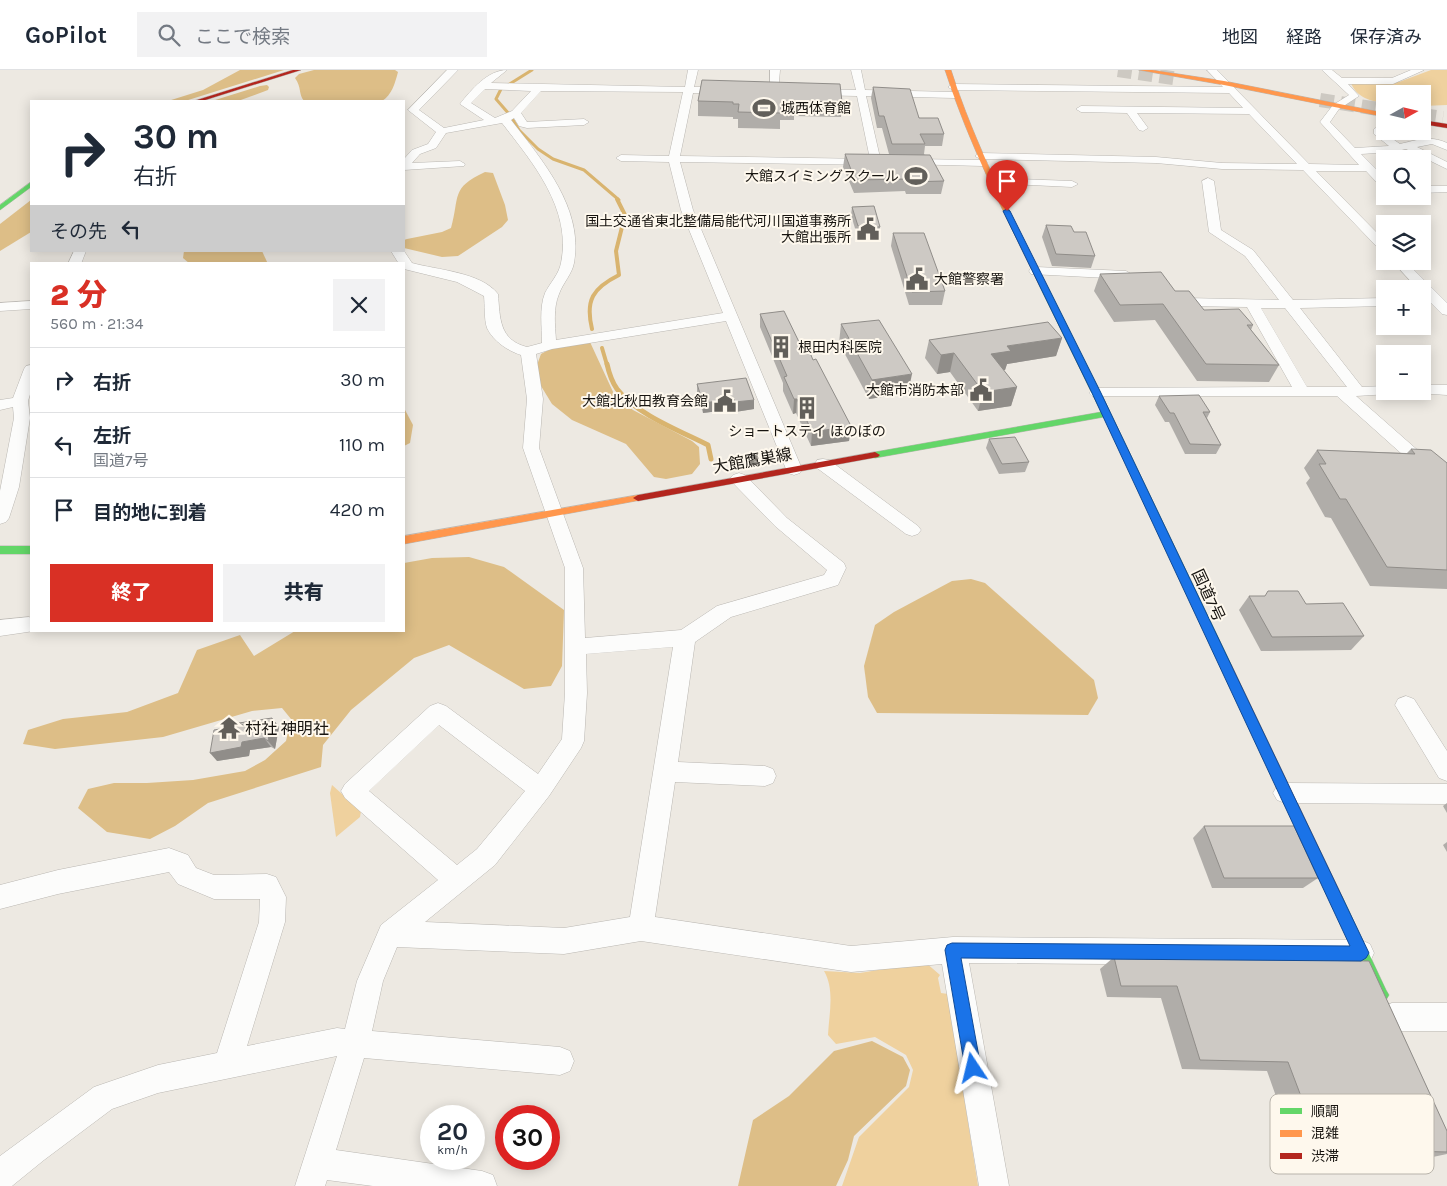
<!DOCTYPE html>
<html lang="ja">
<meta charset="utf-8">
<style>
:root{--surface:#fff;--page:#f2f2f3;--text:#1f2937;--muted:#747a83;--line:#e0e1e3;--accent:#d93025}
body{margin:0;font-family:Karla,"Noto Sans JP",sans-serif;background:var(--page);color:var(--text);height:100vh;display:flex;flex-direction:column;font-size:19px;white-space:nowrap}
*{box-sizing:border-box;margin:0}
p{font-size:16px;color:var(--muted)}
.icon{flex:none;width:28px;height:28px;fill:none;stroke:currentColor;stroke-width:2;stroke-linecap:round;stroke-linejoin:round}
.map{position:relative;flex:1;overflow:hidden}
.details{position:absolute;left:30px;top:192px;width:375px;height:370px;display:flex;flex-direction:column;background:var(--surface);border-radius:0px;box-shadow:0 2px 12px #0003}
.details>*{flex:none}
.guide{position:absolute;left:30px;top:30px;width:375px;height:152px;border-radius:0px;box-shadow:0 2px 12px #0003;background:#fff;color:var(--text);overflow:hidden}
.needle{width:32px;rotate:82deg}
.buttons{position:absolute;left:1376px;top:15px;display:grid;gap:10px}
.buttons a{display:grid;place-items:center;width:55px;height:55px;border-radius:0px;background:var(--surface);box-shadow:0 2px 12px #0003;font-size:25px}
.speed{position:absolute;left:420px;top:1035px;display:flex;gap:10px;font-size:25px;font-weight:700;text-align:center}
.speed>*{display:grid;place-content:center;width:65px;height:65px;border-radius:50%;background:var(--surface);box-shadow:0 2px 12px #0003;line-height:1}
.speed small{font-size:12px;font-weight:400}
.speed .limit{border:8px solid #d22;background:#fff;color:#111}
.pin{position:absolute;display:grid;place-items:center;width:42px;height:42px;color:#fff;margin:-51px -21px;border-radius:50% 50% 50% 0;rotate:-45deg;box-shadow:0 0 5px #0007}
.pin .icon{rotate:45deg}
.me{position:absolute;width:55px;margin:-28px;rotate:350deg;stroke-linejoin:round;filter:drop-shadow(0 0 4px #0008)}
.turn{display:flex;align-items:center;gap:18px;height:105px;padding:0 20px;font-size:22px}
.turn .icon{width:65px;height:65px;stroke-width:2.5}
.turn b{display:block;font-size:35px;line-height:42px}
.then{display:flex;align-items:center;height:48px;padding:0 20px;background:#0003;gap:10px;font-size:19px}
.round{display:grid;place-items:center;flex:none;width:52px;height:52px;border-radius:0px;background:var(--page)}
.overview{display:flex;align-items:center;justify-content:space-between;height:85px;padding:0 20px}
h1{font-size:30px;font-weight:800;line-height:38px;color:var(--accent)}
.button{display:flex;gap:10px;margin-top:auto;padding:10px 20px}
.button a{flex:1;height:58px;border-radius:0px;background:var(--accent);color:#fff;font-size:20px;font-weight:800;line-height:58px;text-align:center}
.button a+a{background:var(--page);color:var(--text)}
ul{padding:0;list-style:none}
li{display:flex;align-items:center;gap:15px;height:65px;padding:0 20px;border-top:1px solid var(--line)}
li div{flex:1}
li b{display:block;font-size:19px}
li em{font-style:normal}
header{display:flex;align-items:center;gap:30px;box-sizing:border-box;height:70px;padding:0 25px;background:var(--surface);border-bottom:1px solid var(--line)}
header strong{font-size:24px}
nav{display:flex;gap:28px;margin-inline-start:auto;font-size:18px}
.search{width:350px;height:45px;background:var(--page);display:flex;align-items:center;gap:12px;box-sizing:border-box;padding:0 18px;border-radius:0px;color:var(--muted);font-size:19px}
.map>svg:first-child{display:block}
.green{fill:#efd19e}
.forest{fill:#ddbe87}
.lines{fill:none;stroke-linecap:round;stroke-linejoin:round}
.stream-far2{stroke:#d9b46f;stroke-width:3}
.stream-far1{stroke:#d9b46f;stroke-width:4}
.stream{stroke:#d9b46f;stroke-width:5}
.highway-tunnel{stroke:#cdc9c2;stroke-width:14;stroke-dasharray:14 7;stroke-linecap:butt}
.street-casing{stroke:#bab7b2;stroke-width:1}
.fast-casing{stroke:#bab7b2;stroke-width:1}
.slow-casing{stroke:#bab7b2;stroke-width:1}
.jam-casing{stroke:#bab7b2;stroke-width:1}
.street{fill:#fcfcfb;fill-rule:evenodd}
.fast{fill:#63d668;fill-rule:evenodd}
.slow{fill:#ff974d;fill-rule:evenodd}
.jam{fill:#b3261e;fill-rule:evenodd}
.wall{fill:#b0ada9}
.shaded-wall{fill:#908d89}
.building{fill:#cdc9c4;stroke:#908d89}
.route{fill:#1a73e8;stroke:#114b97}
.labels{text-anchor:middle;stroke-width:4;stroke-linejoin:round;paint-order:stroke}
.far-poi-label{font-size:14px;fill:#171410;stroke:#fef8ed;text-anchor:end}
.street-label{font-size:16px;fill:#171410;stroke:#fef8ed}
.poi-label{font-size:16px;fill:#171410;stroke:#fef8ed;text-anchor:start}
.key{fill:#fef8ed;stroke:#b9b4ab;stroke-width:1}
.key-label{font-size:14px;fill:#171410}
</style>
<header>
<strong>GoPilot</strong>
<div class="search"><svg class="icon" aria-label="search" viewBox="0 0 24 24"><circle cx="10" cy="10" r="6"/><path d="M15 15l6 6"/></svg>ここで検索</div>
<nav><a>地図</a><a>経路</a><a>保存済み</a></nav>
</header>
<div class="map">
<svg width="1447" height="1116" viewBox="0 0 1447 1116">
<rect width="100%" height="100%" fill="#ede9e2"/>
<g class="green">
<path d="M1431 0H1447V35L1423 36 1422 24H1385V33C1372 32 1356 27 1351 13L1399 12Z"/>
<polygon points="332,715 361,741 360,747 336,767 330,723"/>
<path d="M925 892 940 905 938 908 941 923 948 924 978 1116H842L859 1067 909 1017 913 1000 906 985 875 967 836 974 828 965C829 944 835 920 824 901L860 903Z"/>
</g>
<g class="forest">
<polygon points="240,0 284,0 185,31 168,31 203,20"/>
<path d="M314 0H395L398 2C395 13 392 25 382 31H304C298 23 302 18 295 8L299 4Z"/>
<polygon points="267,15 269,17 268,20 238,31 212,31 260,16"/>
<path d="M485 102 493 103 505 135 508 150 502 157 458 186 442 187 404 178V170L407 169 442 162 451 158C460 127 450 118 485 102Z"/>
<polygon points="31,130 31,162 0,181 0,154"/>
<polygon points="184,181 262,181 268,194 190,194 183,188"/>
<polygon points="590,272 614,324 633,340 692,371 699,377 700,394 692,404 666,409 654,407 626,374 572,350 552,334 541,316 537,295 541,284 552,278"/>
<polygon points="404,338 413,355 410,373 404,376"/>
<polygon points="469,487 504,497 564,540 562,596 551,616 524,619 449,575 414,588 351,640 323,675 321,697 208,733 175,756 150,769 107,762 78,738 88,719 114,713 147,713 193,710 245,701 265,690 286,671 291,649 282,638 252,641 163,667 55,679 23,674 28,660 63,649 127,642 178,623 197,580 240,565 254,586 295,561 404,561 404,493 432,488"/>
<polygon points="971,509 985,513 1094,610 1098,628 1088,645 877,643 868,627 864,596 875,555 894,542 952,511"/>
<polygon points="872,971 903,987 910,1000 906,1016 854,1066 848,1090 836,1116 738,1116 753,1050 789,1026 834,981"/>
</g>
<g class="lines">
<g class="stream-far2">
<polyline points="508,15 532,0"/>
<polyline points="501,19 496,29 509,44"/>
<polyline points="513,50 519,60 538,79 553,89 584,100 619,130"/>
</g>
<g class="stream-far1">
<path d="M592 259C585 230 593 218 619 205L616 181 625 145 617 129"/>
<polyline points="602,278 607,295"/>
</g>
<path class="stream" d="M607 294C609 303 612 312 617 319 636 344 680 361 708 375L711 389"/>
<g class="highway-tunnel">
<polyline points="1118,0 1179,9"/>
<polyline points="1320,30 1385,40"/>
<polyline points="1422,45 1443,48"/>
</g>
<defs>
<g id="street">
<path d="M447 0H458L419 40 444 58 484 50 460 34C471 20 488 0 507 0L491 13 685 17 688 0H698L694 17H726L731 20 726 23H693L680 86 870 89 857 26 815 25 810 22 815 19 856 20 851 0H861L865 20 955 22 960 25 955 28 866 26 881 92 876 95 680 92 693 140 802 399 800 403 794 405 788 403 786 399 726 251 552 279 536 284 543 329 539 378 583 498 585 568 681 560 717 536 824 505 827 500 775 456 733 413 730 409 733 405 739 403 745 405 787 448 844 493 846 498 838 515 731 547 695 572 678 692 765 696 773 699 776 706 773 713 765 716 675 712 655 847 851 876 953 867 1361 870 1370 874 1374 883 1370 892 1361 896 969 893 1009 1116H979L942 894 851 902 641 871 564 884 397 877 383 911 372 961 560 977 570 981 574 991 570 1001 560 1005 364 988 336 1080 482 1101 493 1105 497 1116H373L327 1110 325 1116H295L337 986 158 1023 112 1039 44 1090 12 1116H0V1086L94 1017 158 995 217 983 259 852 260 829H214L178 814 169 802 58 824 0 839V815L58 800 169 778 188 785 196 798 214 805 267 804 276 807 286 827 285 852 247 976 337 958 345 959 357 911 381 855 438 810 345 728 341 721 345 714 430 636 438 633 446 636 538 704 562 669 565 623V498L523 378 527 329 521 285C508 281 493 271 487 258 484 249 485 235 484 226L457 212 404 199V194H399L391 181H404L412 193C437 200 481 202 498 224 500 248 499 270 527 277L542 273C542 257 539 238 545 223 550 213 559 204 561 193 572 139 533 93 502 53L446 63 436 78 420 84 412 93 460 91 465 94 464 96 404 100V89L412 80 428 74 436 62 408 40ZM485 19 531 21 512 41 495 48 471 33ZM541 21 683 22 669 86 621 85 616 88 621 91 669 92 681 140 723 243 556 270C555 255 553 238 559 224 563 213 572 204 574 193 584 138 542 90 511 50L514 48 519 56 527 58 584 55 589 52 584 49 527 52 521 43ZM673 577 630 847 564 858 425 852 495 795 549 726 581 678 584 671 587 623 586 584ZM439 655 525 721 477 779 457 795 369 721Z"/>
<polygon points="770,0 780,0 778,23 775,24 770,21"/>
<path d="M1207 0H1217L1309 94 1359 95 1320 52 1333 35 1349 25 1322 0H1332L1342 8H1392L1411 0H1424L1393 14H1348L1359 26 1339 39 1330 52 1355 78 1389 76 1374 64V59L1379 56 1383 57 1384 63 1400 74C1417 70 1430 65 1447 73V80L1432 74 1417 77 1447 92V99L1406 79 1393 82 1361 84 1385 108V118L1381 117 1366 101H1316L1385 171V182L1381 181 1303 100 1222 99 1156 93 980 89 975 86 980 83 1156 87 1222 93 1297 94 1249 44 1137 43 1148 58 1143 61 1139 60 1127 43 1081 42 1076 39 1081 36 1243 38 1229 23 953 20 948 17 953 14 1223 17Z"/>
<polygon points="908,89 983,90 988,93 983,96 904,94 903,92"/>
<polygon points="992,108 1072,111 1078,114 1072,117 988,113 986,111 988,109"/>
<path d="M1208 108 1214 111 1221 160 1253 180 1293 230 1385 228V236L1300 238 1362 317 1385 316V321H1393L1390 324 1356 326 1447 406V421L1441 419 1337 326H1092L1089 323 1092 320 1097 318 1292 317 1247 237 1185 236 1178 232 1185 228 1279 230 1245 186 1209 162 1202 111ZM1261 238H1285L1347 317H1307Z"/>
<polygon points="1422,114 1428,116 1447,116 1447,122 1422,123"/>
<polygon points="74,181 86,181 81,194 68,194"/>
<polygon points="1392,191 1405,191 1447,233 1447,245 1442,244 1422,224 1422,219 1418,219"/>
<polygon points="1036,197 1126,201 1133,205 1126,209 1031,204 1029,201 1031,198"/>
<polygon points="31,231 31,239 0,241 0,233"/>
<polygon points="31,295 31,321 28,331 30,348 19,417 9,448 6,452 0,454 0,421 14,348 13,337 0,340 0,330 13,328 24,299 26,296"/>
<polygon points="1422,315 1447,315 1447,325 1417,323 1415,321 1422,321"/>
<polygon points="823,389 829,390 918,456 921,460 918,464 912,466 906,464 817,398 815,394 817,390"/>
<polygon points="29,547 31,548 31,561 34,561 0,566 0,550"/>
<polygon points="1406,626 1414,629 1447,681 1447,711 1439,708 1395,635 1398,629"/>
<polygon points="1285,713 1447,714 1447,734 1285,733 1277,730 1273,723 1277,716"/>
<polygon points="1392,933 1447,933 1447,961 1392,961 1382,957 1378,947 1382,937"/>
</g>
<g id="fast">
<polygon points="31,112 31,117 0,140 0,135"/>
<polygon points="1040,213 1047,215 1101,323 1232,596 1230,599 1222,599 1220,596 1104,347 875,388 870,385 875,382 1101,342 1039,215"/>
<rect x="0" y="476" width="31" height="8"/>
<polygon points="1337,824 1342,826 1386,920 1389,925 1386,930 1381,933 1376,930 1330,831 1332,826"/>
</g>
<g id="slow">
<path d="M945 0H951C975 75 1011 144 1047 215L1046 217 1039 215C1005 144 969 75 945 0Z"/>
<polygon points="1139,0 1152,0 1224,11 1385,43 1385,47 1224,15"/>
<polygon points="638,425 643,428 641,430 404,474 404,466"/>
<polygon points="1226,591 1230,593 1232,596 1342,826 1344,831 1342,836 1337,838 1332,836 1220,596 1222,593"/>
</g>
<g id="jam">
<polygon points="293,0 301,0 202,31 194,31"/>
<polygon points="1422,50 1447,54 1447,58 1422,54"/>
<polygon points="875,382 880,385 878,387 638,431 633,428 638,425"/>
</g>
</defs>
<use href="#street" class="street-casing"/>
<use href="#fast" class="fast-casing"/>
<use href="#slow" class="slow-casing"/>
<use href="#jam" class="jam-casing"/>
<use href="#street" class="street"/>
<use href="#fast" class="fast"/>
<use href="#slow" class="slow"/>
<use href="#jam" class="jam"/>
</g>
<g class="wall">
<polygon points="702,10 842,32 841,47 794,46 794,50 780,50 780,59 738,58 738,49 733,49 733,47 698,46 698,31"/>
<polygon points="873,17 944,64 942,76 925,76 924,84 944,111 941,124 906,124 905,121 854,123 843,97 845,84 889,84 882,58 877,58 871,28"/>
<polygon points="852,137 880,157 879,166 857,165 851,145"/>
<polygon points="1046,155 1074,162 1095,186 1091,198 1052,196 1042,167"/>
<polygon points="893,163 945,221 942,235 909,235 891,176"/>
<polygon points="1100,204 1175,221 1204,240 1253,255 1251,260 1279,295 1269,312 1197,311 1155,250 1114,252 1094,221"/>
<polygon points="760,244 800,274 813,290 851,356 849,371 811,376 796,343 793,344 783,321 783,313 760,257"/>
<polygon points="841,254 908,323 869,329 839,273"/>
<polygon points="1062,268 1056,286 1007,294 1005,300 1003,300 1017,317 1011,336 978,341 950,302 937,304 925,288 929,270"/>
<polygon points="697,314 754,330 754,339 735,342 734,339 703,343 697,324"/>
<polygon points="1159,326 1210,342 1207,348 1221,375 1216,384 1185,384 1169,352 1165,352 1155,335"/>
<polygon points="989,369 1029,392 1025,402 999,404 986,378"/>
<polygon points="1411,379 1447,393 1447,519 1370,516 1331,448 1325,447 1306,413 1310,408 1304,398 1317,380 1407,383"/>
<polygon points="1249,526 1306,534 1364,566 1351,580 1261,581 1239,540"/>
<polygon points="272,648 279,657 275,679 271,677 250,680 249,686 217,691 241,656 239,653"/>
<polygon points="1447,733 1447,743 1443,736"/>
<polygon points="1204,756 1318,808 1303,818 1212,818 1193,768"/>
<polygon points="1447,772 1447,782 1443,775"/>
<polygon points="1114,887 1369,891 1447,1061 1447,1084 1428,1088 1297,1085 1267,1001 1182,999 1161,928 1107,927 1100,899"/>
</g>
<g class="shaded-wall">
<polygon points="1062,268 1056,286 1007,294 1005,300 985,303 991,284 1007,276"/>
<polygon points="954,283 950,302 937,304 941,285"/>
<polygon points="912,304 908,323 869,329 872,310"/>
<polygon points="1017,317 1011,336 978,341 983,322"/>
<polygon points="734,329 734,339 703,343 703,333"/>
<polygon points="794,329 797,329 796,343 793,344"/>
<polygon points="754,330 754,339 735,342 735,332"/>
<polygon points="851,356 849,371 811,376 812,362"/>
<polygon points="272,648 279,657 275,679 268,671"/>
<polygon points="264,668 271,677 250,680 249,686 217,691 210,683 242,672"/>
</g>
<g class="building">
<polygon points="702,10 840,14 842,32 795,31 795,35 781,34 781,43 738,42 739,34 733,34 733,32 698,31"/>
<polygon points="873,17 910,19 919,48 938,48 944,64 920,64 925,74 892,74 884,46 879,46"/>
<polygon points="845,84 930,85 944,111 908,112 907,109 855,110"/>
<polygon points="874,136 880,157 858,156 852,137"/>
<polygon points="1046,155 1071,156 1074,162 1086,162 1095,186 1056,184"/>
<polygon points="893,163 924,163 945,221 912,222"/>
<polygon points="1161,202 1175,221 1189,221 1204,240 1239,239 1253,255 1247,255 1279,295 1206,294 1163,234 1120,235 1100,204"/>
<polygon points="784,241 800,274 806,273 813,290 816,289 851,356 812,362 797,329 794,329 784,307 787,306 760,244"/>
<polygon points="879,250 912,304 872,310 841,254"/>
<polygon points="1048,252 1062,268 1007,276 1011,281 991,284 1017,317 983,322 954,283 941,285 929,270"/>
<polygon points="746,308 754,330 735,332 734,329 703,333 697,314"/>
<polygon points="1199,325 1210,342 1203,342 1221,375 1190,374 1174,343 1170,343 1159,326"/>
<polygon points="1015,367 1029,392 1002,394 989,369"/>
<polygon points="1411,379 1431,380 1447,393 1447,500 1387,497 1346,429 1340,429 1319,394 1326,394 1317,380 1415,384"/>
<polygon points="1268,521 1298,521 1306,534 1343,533 1364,566 1272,567 1249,526 1265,526"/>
<polygon points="272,648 268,671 264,668 242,672 241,677 210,683 214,660 243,655 239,653"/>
<polygon points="1204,756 1294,756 1318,808 1224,808"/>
<polygon points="1114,887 1369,891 1447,1061 1447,1082 1321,1079 1288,992 1200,990 1177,916 1121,916"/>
</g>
<polygon class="route" points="1007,139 1010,141 1101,323 1369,883 1366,888 1361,891 961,888 981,998 979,1004 973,1006 967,1004 965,998 945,880 947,875 952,873 1350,876 1092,323 1003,141"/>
<defs>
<symbol id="stadium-bare" viewBox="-9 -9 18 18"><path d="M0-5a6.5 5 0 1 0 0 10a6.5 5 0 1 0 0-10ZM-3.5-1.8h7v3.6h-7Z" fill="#625f5a" stroke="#fef8ed" stroke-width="2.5" paint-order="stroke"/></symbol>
<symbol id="civic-bare" viewBox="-9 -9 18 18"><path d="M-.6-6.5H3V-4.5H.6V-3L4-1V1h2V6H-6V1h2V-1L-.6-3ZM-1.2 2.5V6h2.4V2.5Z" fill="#625f5a" stroke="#fef8ed" stroke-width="2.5" paint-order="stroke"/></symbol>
<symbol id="building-bare" viewBox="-9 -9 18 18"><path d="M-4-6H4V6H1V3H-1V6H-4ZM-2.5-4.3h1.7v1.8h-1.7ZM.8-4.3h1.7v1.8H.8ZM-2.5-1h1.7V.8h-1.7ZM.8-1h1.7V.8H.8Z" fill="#625f5a" stroke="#fef8ed" stroke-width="2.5" paint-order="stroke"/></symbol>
<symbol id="temple-bare" viewBox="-9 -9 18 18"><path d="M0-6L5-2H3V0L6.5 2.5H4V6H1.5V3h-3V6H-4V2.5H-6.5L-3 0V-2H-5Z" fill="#625f5a" stroke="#fef8ed" stroke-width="2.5" paint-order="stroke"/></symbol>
</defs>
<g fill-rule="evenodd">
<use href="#stadium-bare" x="748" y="22" width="32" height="32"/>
<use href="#stadium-bare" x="900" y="90" width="32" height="32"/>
<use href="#civic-bare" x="852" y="143" width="32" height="32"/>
<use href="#civic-bare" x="901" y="193" width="32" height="32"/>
<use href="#building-bare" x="765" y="261" width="32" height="32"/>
<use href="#civic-bare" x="965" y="304" width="32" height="32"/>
<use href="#civic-bare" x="709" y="315" width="32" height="32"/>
<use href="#building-bare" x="791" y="322" width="32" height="32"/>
<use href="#temple-bare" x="213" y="642" width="32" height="32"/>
</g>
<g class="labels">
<g class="far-poi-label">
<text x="781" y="43" text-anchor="start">城西体育館</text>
<text x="899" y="111">大館スイミングスクール</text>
<text x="851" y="156">国土交通省東北整備局能代河川国道事務所<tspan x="851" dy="16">大館出張所</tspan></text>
<text x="934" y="214" text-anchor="start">大館警察署</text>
<text x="798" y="282" text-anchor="start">根田内科医院</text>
<text x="964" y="325">大館市消防本部</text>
<text x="708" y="336">大館北秋田教育会館</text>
<text x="807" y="366" text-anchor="middle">ショートステイ ほのぼの</text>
</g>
<g class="street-label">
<text transform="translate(752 390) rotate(-10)" y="6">大館鷹巣線</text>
<text transform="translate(1209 525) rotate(65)" y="6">国道7号</text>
</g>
<g class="poi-label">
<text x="245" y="664">村社 神明社</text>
</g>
</g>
<rect x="1270" y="1024" width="164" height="80" rx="8" class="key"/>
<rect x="1280" y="1038" width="22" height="6" fill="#63d668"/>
<rect x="1280" y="1060" width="22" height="7" fill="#ff974d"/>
<rect x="1280" y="1083" width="22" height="6" fill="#b3261e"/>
<g class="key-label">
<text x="1311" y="1046">順調</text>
<text x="1311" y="1068">混雑</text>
<text x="1311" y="1091">渋滞</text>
</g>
</svg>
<div class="buttons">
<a><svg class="needle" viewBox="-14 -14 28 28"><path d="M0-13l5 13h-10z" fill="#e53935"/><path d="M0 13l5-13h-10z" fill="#747a83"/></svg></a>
<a><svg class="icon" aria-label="search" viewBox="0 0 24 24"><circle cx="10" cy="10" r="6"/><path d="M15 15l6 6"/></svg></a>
<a><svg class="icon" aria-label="layers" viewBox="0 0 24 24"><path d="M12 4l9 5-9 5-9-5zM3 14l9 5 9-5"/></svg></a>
<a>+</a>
<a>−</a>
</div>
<div class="speed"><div>20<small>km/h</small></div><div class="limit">30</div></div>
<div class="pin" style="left:1007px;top:141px;background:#d93025"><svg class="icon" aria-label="arrive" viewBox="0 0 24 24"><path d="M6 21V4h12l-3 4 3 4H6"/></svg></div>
<svg class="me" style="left:973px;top:998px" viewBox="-20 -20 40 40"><path d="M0-17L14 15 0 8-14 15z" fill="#1a73e8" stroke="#fff" stroke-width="4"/></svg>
<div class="guide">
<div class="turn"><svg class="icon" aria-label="right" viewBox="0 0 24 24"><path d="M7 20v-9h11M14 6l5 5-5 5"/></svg><div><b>30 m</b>右折</div></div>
<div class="then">その先<svg class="icon" aria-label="left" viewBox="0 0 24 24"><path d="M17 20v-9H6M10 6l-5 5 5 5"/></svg></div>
</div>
<section class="details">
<div class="overview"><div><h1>2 分</h1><p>560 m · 21:34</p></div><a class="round"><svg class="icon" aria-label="close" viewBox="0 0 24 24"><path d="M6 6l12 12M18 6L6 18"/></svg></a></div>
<ul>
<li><svg class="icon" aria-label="right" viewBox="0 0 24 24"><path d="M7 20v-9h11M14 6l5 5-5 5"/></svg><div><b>右折</b></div><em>30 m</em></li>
<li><svg class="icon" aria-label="left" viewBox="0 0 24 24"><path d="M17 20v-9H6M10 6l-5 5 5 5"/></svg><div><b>左折</b><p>国道7号</p></div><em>110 m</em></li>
<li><svg class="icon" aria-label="arrive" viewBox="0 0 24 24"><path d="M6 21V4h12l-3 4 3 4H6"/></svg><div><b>目的地に到着</b></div><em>420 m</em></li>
</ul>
<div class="button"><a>終了</a><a>共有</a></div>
</section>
</div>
